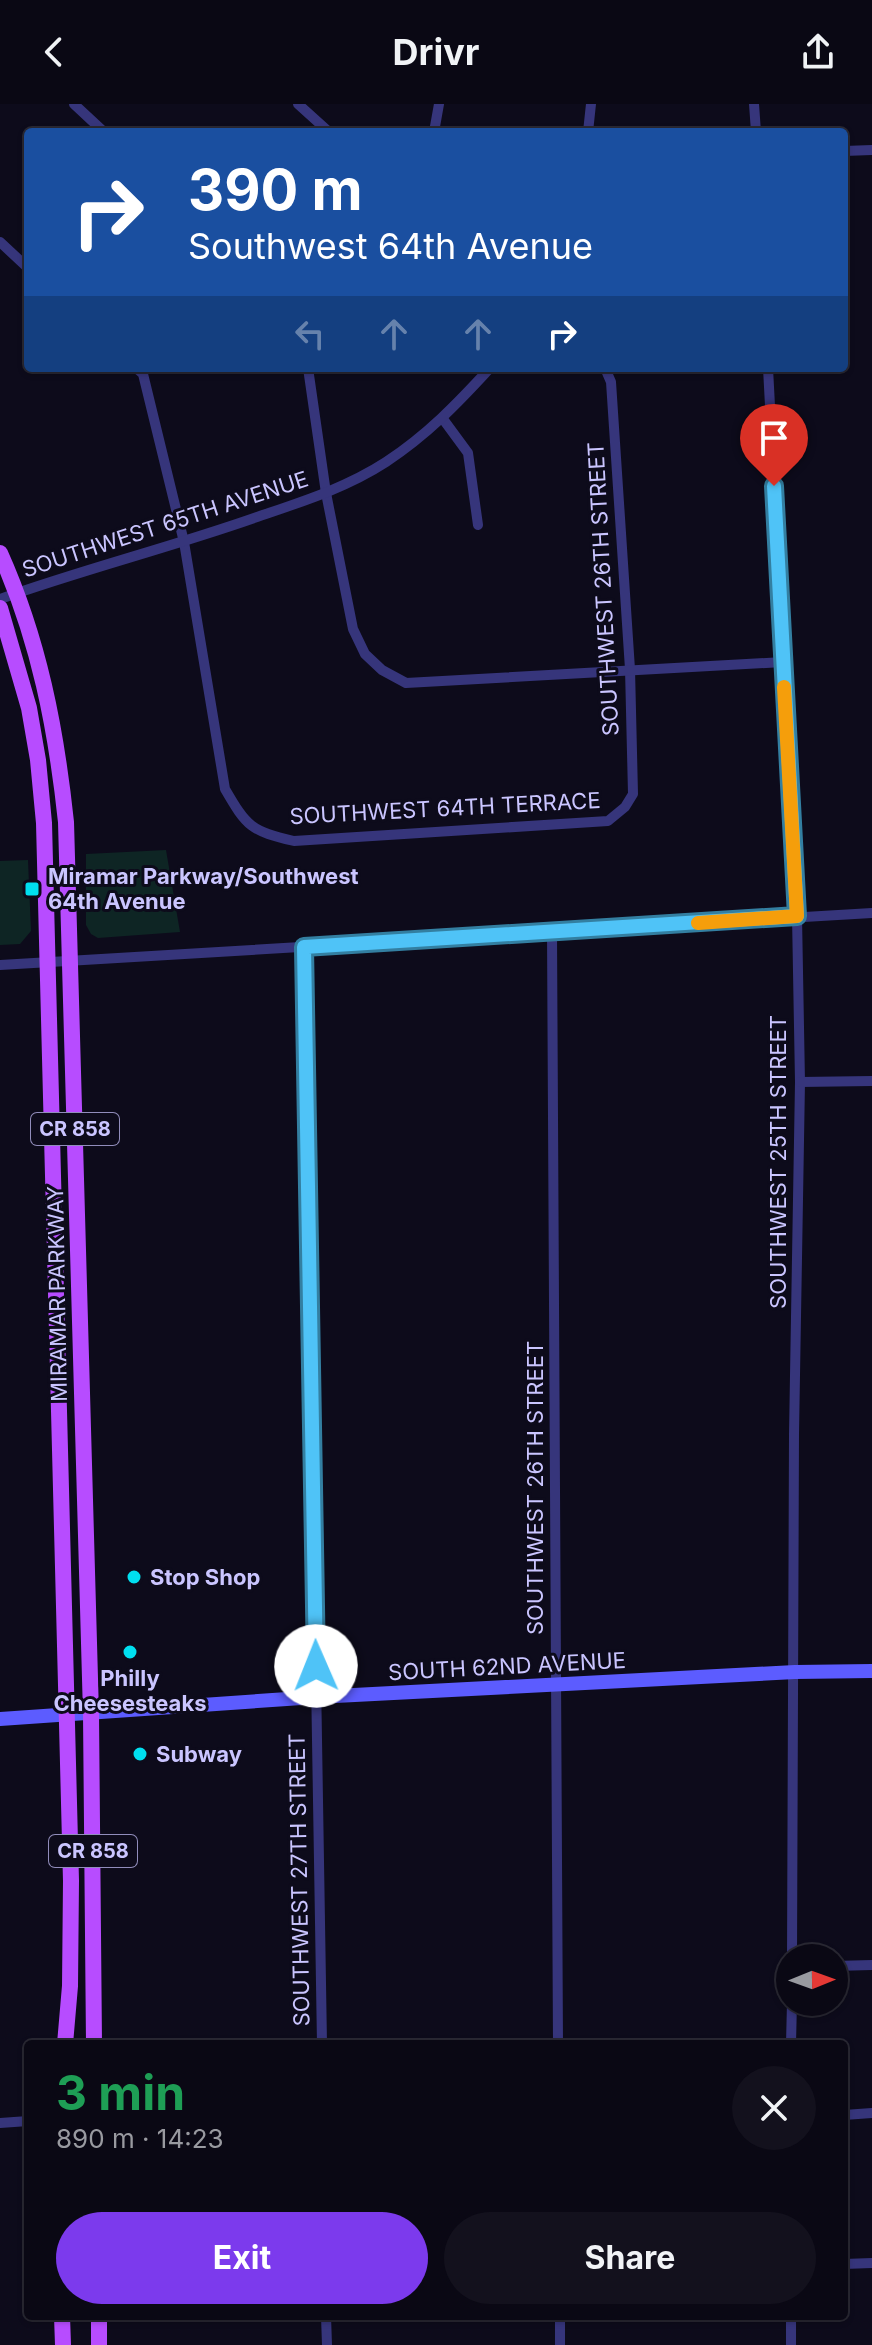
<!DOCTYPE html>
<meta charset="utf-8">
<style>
:root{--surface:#0a0814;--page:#13111d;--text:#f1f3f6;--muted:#999aa0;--line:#2a2934;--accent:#7c3aed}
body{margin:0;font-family:Inter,sans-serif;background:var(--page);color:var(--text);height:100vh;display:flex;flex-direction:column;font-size:30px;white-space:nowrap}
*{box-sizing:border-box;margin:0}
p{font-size:26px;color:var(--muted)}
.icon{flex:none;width:44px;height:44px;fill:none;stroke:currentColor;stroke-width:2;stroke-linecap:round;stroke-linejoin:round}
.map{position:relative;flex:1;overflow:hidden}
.details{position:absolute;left:24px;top:1936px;width:824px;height:280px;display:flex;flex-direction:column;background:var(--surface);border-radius:8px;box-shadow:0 2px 6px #0004,0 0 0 2px var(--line)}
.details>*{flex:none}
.banner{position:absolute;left:24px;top:24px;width:824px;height:244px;border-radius:8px;box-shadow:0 2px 6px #0004,0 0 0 2px var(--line);background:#1a4fa0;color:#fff;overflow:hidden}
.needle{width:52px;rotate:89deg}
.controls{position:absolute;left:776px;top:1840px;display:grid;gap:16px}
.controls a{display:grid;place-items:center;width:72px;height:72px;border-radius:50%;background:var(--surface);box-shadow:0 2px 6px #0004,0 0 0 2px var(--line);font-size:40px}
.pin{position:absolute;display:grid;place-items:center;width:68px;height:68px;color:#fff;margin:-82px -34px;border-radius:50% 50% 50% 0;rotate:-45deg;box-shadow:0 0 8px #0007}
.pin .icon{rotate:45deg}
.me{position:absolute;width:88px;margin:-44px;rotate:359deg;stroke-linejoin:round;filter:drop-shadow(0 0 6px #0008)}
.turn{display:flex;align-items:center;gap:28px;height:168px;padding:0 32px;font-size:36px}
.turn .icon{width:104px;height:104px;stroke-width:2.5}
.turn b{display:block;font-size:56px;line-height:68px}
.lanes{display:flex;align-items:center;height:76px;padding:0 32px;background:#0003;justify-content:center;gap:40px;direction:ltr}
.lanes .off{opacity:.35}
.round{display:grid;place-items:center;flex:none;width:84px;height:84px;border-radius:42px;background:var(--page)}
.head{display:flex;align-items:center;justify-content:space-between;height:136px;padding:0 32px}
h1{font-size:48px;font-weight:700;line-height:60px;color:#1e9e55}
.button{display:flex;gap:16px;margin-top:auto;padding:16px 32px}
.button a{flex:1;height:92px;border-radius:48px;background:var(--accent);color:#fff;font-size:32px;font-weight:700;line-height:92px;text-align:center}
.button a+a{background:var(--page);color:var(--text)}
header{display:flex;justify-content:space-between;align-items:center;height:104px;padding:0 32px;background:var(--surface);font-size:36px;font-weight:700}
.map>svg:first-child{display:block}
.park{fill:#0e2524}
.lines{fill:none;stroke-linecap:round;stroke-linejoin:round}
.street{stroke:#36357b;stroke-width:10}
.secondary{stroke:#5c5cff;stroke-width:14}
.primary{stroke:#b74cff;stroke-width:16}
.route-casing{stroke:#337fa1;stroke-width:20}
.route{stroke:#4fc3f7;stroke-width:14}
.slow{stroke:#f59e0b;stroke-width:14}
.poi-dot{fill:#00dff0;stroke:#0d0b1b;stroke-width:3}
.labels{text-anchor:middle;stroke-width:6;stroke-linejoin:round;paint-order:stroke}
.shield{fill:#0d0b1b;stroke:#918dbb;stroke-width:2}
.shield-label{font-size:20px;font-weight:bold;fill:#cac5ff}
.street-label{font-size:22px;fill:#cac5ff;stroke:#0d0b1b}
.poi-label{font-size:22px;font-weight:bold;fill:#cac5ff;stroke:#0d0b1b;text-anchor:start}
</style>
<header><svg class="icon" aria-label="back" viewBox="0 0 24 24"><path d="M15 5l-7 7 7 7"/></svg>Drivr<svg class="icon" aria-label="share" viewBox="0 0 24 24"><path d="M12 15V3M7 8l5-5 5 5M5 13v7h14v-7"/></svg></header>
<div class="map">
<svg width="872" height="2241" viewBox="0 0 872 2241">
<rect width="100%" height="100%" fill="#0d0b1b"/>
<g class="park">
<polygon points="166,746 180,828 98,834 91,830 86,821 86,750"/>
<polygon points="28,756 31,827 20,840 0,841 0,757"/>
</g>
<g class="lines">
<g class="street">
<polyline points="74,0 104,28"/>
<polyline points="298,0 329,28"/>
<polyline points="754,0 756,28"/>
<polyline points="434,28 439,0"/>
<polyline points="588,28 591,0"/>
<polyline points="844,47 872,46"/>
<polyline points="0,138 28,164"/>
<path d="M136 264 143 270 184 438 225 685C247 723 251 727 294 737L608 717 625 703 633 690 630 565 611 278 605 264"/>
<polyline points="308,264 326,389 353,525 365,550 382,566 406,579 783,558"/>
<polyline points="768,264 797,812 800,978 794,1330 792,1854"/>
<polyline points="443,315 468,349 478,421"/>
<path d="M0 495C84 465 172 443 257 413 301 398 346 384 386 358 427 331 457 300 490 264"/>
<polyline points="552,828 558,1940"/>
<polyline points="304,843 322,1940"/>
<polyline points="0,861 872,809"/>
<polyline points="800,978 872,977"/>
<polyline points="834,1862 872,1861"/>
<polyline points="791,1940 792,1898"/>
<polyline points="844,2011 872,2009"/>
<polyline points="0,2019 28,2017"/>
<polyline points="844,2160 872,2159"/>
<polyline points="326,2212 327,2241"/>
<polyline points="560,2212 560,2241"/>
<polyline points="791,2212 791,2241"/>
</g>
<polyline class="secondary" points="0,1615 316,1593 795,1568 872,1567"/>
<g class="primary">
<path d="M0 449C39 536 56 624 66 718L91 1610 94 1940"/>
<polyline points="0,504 29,604 38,656 44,719 71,1777 70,1882 65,1940"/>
<polyline points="62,2212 63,2241"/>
<polyline points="99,2212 99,2241"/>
</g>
</g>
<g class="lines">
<defs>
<polyline id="route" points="316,1562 304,843 797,812 774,382"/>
</defs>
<use href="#route" class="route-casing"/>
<use href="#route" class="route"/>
<polyline class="slow" points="698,819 797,812 784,583"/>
</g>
<g class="poi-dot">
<rect x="24" y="777" width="16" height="16" rx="4"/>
<circle cx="134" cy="1473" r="8"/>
<circle cx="130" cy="1548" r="8"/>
<circle cx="140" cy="1650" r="8"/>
</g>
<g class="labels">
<g class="shield">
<rect x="31" y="1009" width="88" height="32" rx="6"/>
<rect x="49" y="1731" width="88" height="32" rx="6"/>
</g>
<g class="shield-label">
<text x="75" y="1032">CR 858</text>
<text x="93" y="1754">CR 858</text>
</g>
<g class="street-label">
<text transform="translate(165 420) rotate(-18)" y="8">SOUTHWEST 65TH AVENUE</text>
<text transform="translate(603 485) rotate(-93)" y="8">SOUTHWEST 26TH STREET</text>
<text transform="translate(445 704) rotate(-3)" y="8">SOUTHWEST 64TH TERRACE</text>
<text transform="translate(778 1058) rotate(-90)" y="8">SOUTHWEST 25TH STREET</text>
<text transform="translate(57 1190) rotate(-91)" y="8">MIRAMAR PARKWAY</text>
<text transform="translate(535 1384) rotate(-90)" y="8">SOUTHWEST 26TH STREET</text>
<text transform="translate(507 1562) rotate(-3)" y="8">SOUTH 62ND AVENUE</text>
<text transform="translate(299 1776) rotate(-91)" y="8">SOUTHWEST 27TH STREET</text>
</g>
<g class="poi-label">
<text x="48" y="780">Miramar Parkway/Southwest<tspan x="48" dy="25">64th Avenue</tspan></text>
<text x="150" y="1481">Stop Shop</text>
<text x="130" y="1582" text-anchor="middle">Philly<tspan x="130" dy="25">Cheesesteaks</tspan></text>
<text x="156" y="1658">Subway</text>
</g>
</g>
</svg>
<div class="controls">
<a><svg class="needle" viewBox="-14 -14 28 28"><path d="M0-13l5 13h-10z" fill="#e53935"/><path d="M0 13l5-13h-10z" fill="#999aa0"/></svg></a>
</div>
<div class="pin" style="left:774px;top:382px;background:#d93025"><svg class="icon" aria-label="arrive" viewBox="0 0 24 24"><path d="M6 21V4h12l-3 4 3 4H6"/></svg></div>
<svg class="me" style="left:316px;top:1562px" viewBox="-20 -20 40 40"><circle r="19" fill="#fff"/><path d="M0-13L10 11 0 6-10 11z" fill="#4fc3f7"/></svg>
<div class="banner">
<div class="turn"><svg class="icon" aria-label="right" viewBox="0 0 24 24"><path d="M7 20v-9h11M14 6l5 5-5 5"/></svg><div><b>390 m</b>Southwest 64th Avenue</div></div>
<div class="lanes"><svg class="icon off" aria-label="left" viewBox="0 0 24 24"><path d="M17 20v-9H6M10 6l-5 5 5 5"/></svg><svg class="icon off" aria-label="ahead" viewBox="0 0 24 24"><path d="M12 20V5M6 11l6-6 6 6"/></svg><svg class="icon off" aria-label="ahead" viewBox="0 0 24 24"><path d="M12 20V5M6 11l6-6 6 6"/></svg><svg class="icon" aria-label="right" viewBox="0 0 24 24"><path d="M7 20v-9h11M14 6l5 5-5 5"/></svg></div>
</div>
<section class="details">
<div class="head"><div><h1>3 min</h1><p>890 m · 14:23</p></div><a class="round"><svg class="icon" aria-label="close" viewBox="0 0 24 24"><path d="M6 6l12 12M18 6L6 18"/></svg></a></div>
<div class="button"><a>Exit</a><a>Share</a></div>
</section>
</div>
